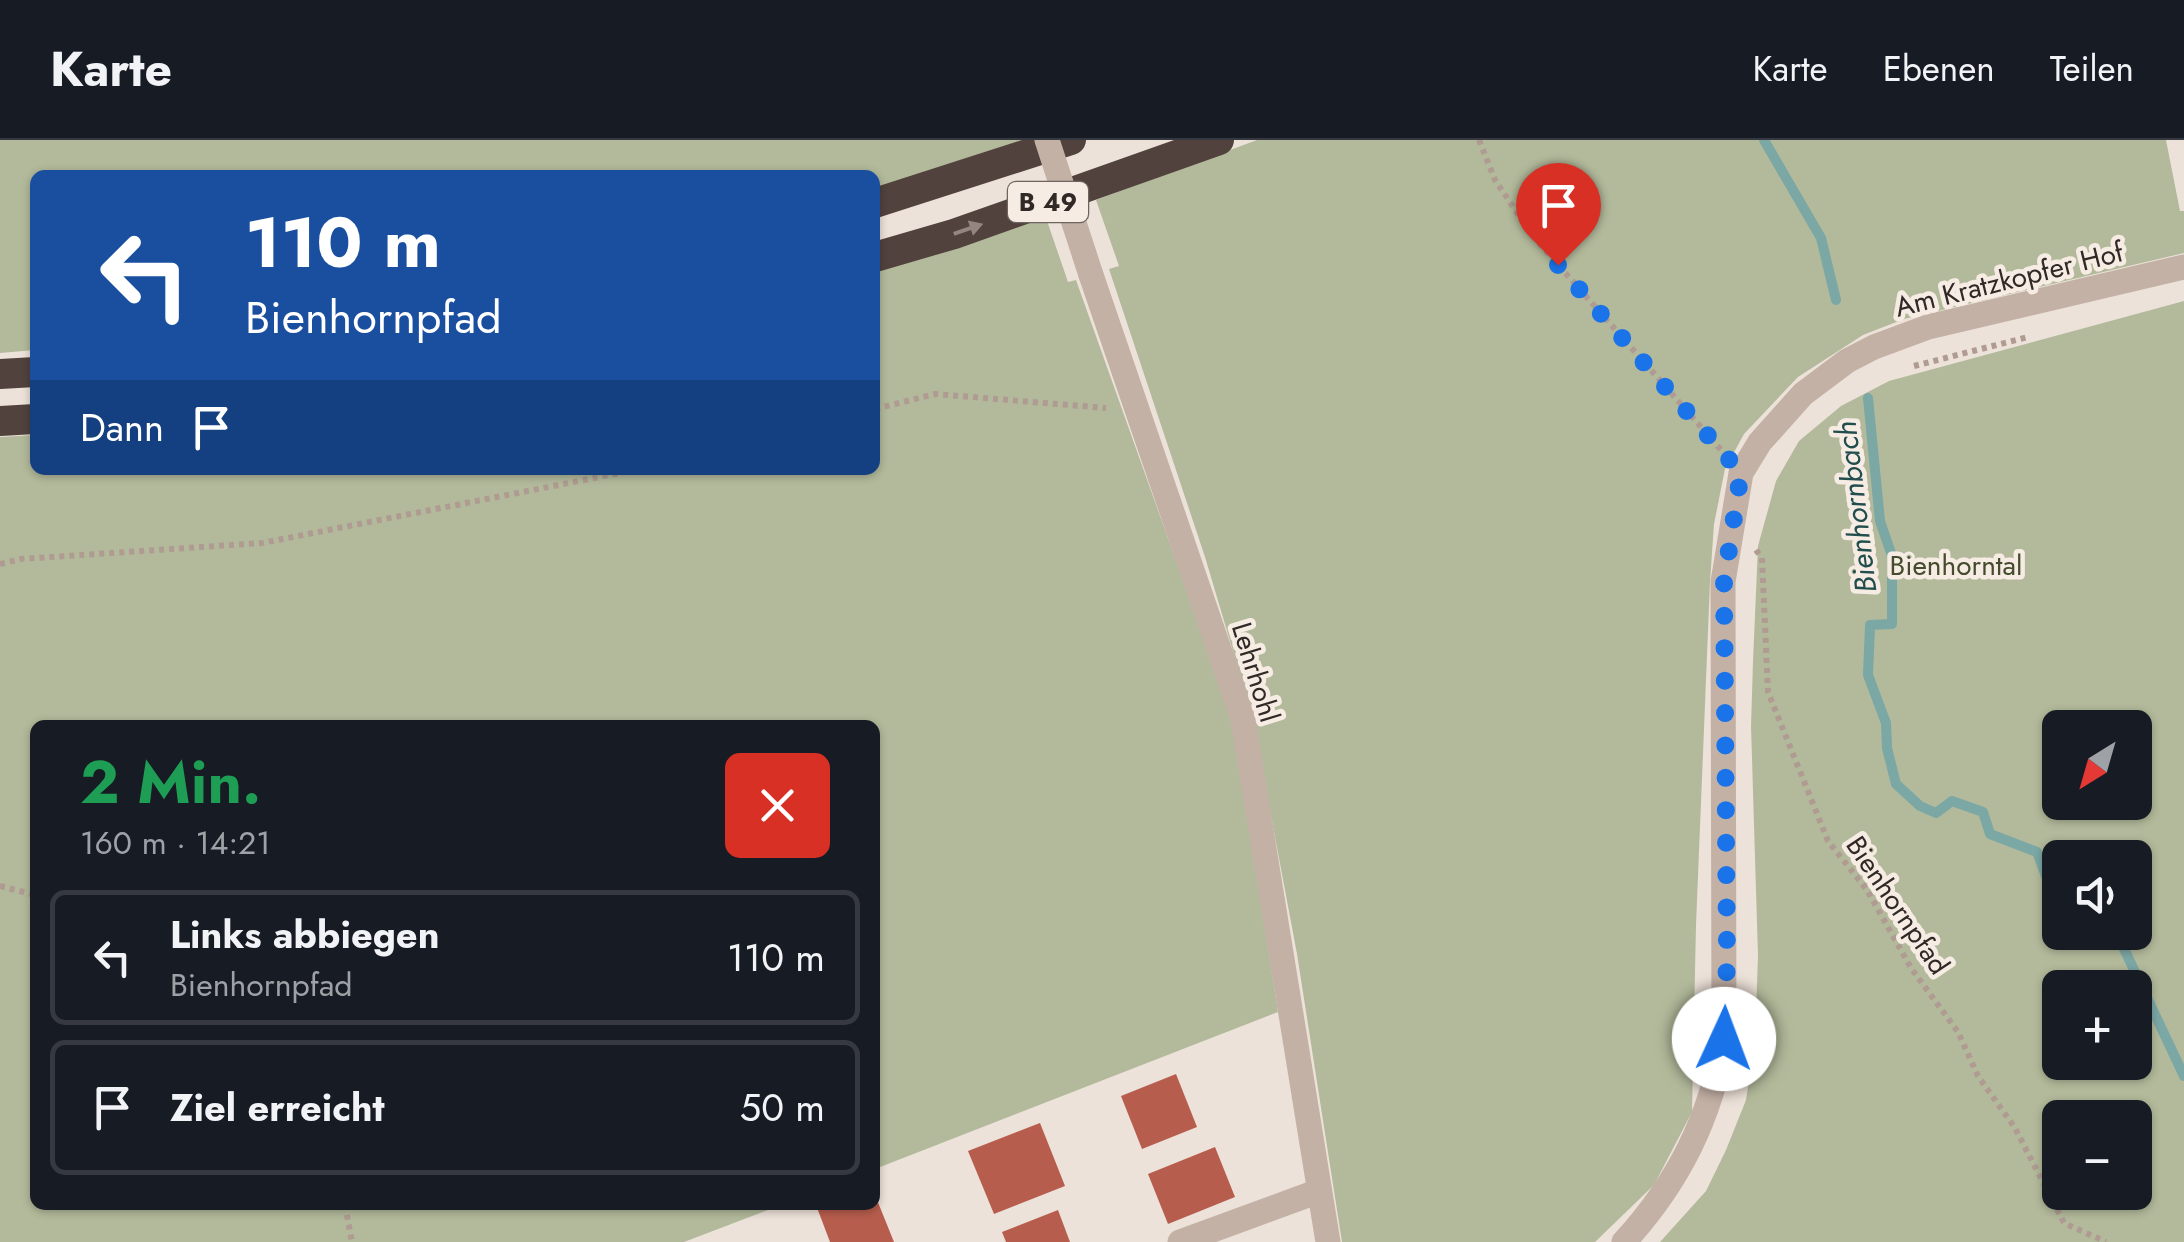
<!DOCTYPE html>
<html lang="de">
<meta charset="utf-8">
<style>
:root{--surface:#171b24;--page:#242831;--text:#f1f3f6;--muted:#9ea1a6;--line:#363941}
body{margin:0;font-family:Jost,sans-serif;background:var(--page);color:var(--text);height:100vh;display:flex;flex-direction:column;font-size:38px;white-space:nowrap}
*{box-sizing:border-box;margin:0}
p{font-size:32px;color:var(--muted)}
.icon{flex:none;width:55px;height:55px;fill:none;stroke:currentColor;stroke-width:2;stroke-linecap:round;stroke-linejoin:round}
.map{position:relative;flex:1;overflow:hidden}
.details{position:absolute;left:30px;top:580px;width:850px;height:490px;display:flex;flex-direction:column;background:var(--surface);border-radius:15px;box-shadow:0 2px 8px #0004}
.details>*{flex:none}
.banner{position:absolute;left:30px;top:30px;width:850px;height:305px;border-radius:15px;box-shadow:0 2px 8px #0004;background:#1a4fa0;color:#fff;overflow:hidden}
.needle{width:65px;rotate:217deg}
.controls{position:absolute;left:2042px;top:570px;display:grid;gap:20px}
.controls a{display:grid;place-items:center;width:110px;height:110px;border-radius:15px;background:var(--surface);box-shadow:0 2px 8px #0004;font-size:50px}
.pin{position:absolute;display:grid;place-items:center;width:85px;height:85px;color:#fff;margin:-102px -42px;border-radius:50% 50% 50% 0;rotate:-45deg;box-shadow:0 0 10px #0007}
.pin .icon{rotate:45deg}
.me{position:absolute;width:110px;margin:-55px;rotate:2deg;stroke-linejoin:round;filter:drop-shadow(0 0 8px #0008)}
.turn{display:flex;align-items:center;gap:35px;height:210px;padding:0 50px;font-size:45px}
.turn .icon{width:130px;height:130px;stroke-width:2.5}
.turn b{display:block;font-size:70px;line-height:85px}
.then{display:flex;align-items:center;height:95px;padding:0 50px;background:#0003;gap:20px;font-size:38px}
.round{display:grid;place-items:center;flex:none;width:105px;height:105px;border-radius:15px;background:var(--page)}
.summary{display:flex;align-items:center;justify-content:space-between;height:170px;padding:0 50px}
h1{font-size:60px;font-weight:700;line-height:75px;color:#1e9e55}
ul{padding:0;list-style:none}
li{display:flex;align-items:center;gap:30px;height:135px;margin:0 20px 15px;padding:0 30px;border:5px solid var(--line);border-radius:15px}
li div{flex:1}
li b{display:block;font-size:38px}
li em{font-style:normal}
header{display:flex;align-items:center;gap:60px;box-sizing:border-box;height:140px;padding:0 50px;background:var(--surface);border-bottom:2px solid var(--line)}
header strong{font-size:48px}
nav{display:flex;gap:55px;margin-inline-start:auto;font-size:35px}
.map>svg:first-child{display:block}
.green{fill:#b3ba9b;fill-rule:evenodd}
.lines{fill:none;stroke-linecap:round;stroke-linejoin:round}
.stream{stroke:#7ba7a5;stroke-width:10}
.building{fill:#b75d4d}
.path{stroke:#af9b91;stroke-width:6;stroke-dasharray:5 5;stroke-linecap:butt}
.street{stroke:#c4b1a6;stroke-width:25}
.highway{stroke:#51423e;stroke-width:30}
.street-bridge{stroke:#c4b1a6;stroke-width:25}
.oneway{fill:#938680}
.route{stroke:#1a73e8;stroke-width:18;stroke-dasharray:0 32.4}
.labels{text-anchor:middle;stroke-width:9;stroke-linejoin:round;paint-order:stroke}
.shield{fill:#f6ece4;stroke:#6c645f;stroke-width:2.5}
.shield-label{font-size:25px;font-weight:bold;fill:#312926}
.street-label{font-size:28px;fill:#312926;stroke:#f6ece4}
.park-label{font-size:28px;fill:#444c2d;stroke:#f6ece4}
.water-label{font-size:30px;font-style:italic;fill:#214d4c;stroke:#f6ece4}
</style>
<header>
<strong>Karte</strong>
<nav><a>Karte</a><a>Ebenen</a><a>Teilen</a></nav>
</header>
<div class="map">
<svg width="2184" height="1102" viewBox="0 0 2184 1102">
<rect width="100%" height="100%" fill="#ede2d9"/>
<g class="green">
<polygon points="0,0 1040,0 875,52 875,35 35,35 35,210 0,213"/>
<polygon points="1257,0 2166,0 2180,71 2184,71 2184,113 1904,179 1863,195 1798,237 1744,294 1725,329 1714,384 1710,442 1696,785 1692,972 1654,1045 1595,1102 1342,1102 1297,814 1252,575 1205,417 1109,129 1119,126 1096,60"/>
<polygon points="1045,75 1068,142 1076,140 1232,578 1278,872 875,1029 875,585 35,585 35,1065 781,1065 684,1102 0,1102 0,297 35,295 35,330 875,330 875,129"/>
<path d="M2184 161V1102H1660L1706 1051 1726 1010 1746 960 1755 901 1758 816 1751 586 1753 521 1758 406 1776 341 1799 301 1841 266 1889 241ZM2060 588H2135V662H2060ZM2060 718H2135V792H2060ZM2060 848H2135V922H2060ZM2060 978H2135V1052H2060Z"/>
</g>
<g class="lines">
<g class="stream">
<polyline points="1764,0 1821,98 1836,160"/>
<polyline points="1868,258 1880,381 1892,416 1892,484 1870,485 1868,535 1886,583 1887,608 1896,644 1920,666 1936,673 1952,661 1983,672 1990,694 2037,712 2046,736 2060,754"/>
<polyline points="2112,792 2118,796 2184,936"/>
</g>
</g>
<g class="building">
<polygon points="1176,934 1197,987 1142,1009 1121,956"/>
<polygon points="1040,983 1065,1046 994,1074 968,1011"/>
<polygon points="1215,1007 1235,1057 1168,1084 1148,1034"/>
<polygon points="875,1055 894,1102 830,1102 816,1065 875,1065"/>
<polygon points="1058,1070 1070,1102 1006,1102 1002,1092"/>
</g>
<g class="lines">
<g class="path">
<polyline points="1479,0 1495,40 1532,95 1723,312"/>
<polyline points="1914,226 2028,197"/>
<polyline points="875,269 935,254 1106,268"/>
<polyline points="1756,410 1762,418 1768,552 1828,701 1867,750 1911,828 1958,892 1978,936 2015,988 2064,1083 2106,1102"/>
<polyline points="0,424 21,419 262,403 635,330"/>
<polyline points="0,746 35,755"/>
<polyline points="345,1065 352,1102"/>
</g>
<g class="street">
<polyline points="1091,135 1243,579 1328,1102"/>
<polyline points="1180,1102 1319,1051"/>
<path d="M1624 1102C1678 1043 1711 978 1724 899L1723 442 1741 333 1760 302 1803 254 1847 221 1874 207 1928 187 2184 127"/>
</g>
<g class="highway">
<polyline points="875,63 1071,0"/>
<polyline points="875,117 954,94 1219,0"/>
<polyline points="0,234 35,232"/>
<polyline points="0,281 35,279"/>
</g>
<polyline class="street-bridge" points="1047,0 1091,135"/>
</g>
<defs><path id="oneway-solid" d="M-6-.8H1V-3.2L6.5 0L1 3.2V.8H-6Z" transform="scale(2.5)"/></defs>
<use class="oneway" href="#oneway-solid" transform="translate(968 89) rotate(-19)"/>
<g class="lines">
<polyline class="route" points="1558,125 1741,333 1724,442 1727,820 1724,899"/>
</g>
<g class="labels">
<rect class="shield" x="1008" y="42" width="80" height="40" rx="8"/>
<g class="shield-label">
<text x="1048" y="71">B 49</text>
</g>
<g class="street-label">
<text transform="translate(2009 139) rotate(-14)" y="10">Am Kratzkopfer Hof</text>
<text transform="translate(1256 532) rotate(73)" y="10">Lehrhohl</text>
<text transform="translate(1898 765) rotate(56)" y="10">Bienhornpfad</text>
</g>
<g class="park-label">
<text x="1956" y="435">Bienhorntal</text>
</g>
<g class="water-label">
<text transform="translate(1856 367) rotate(-97)" y="10">Bienhornbach</text>
</g>
</g>
</svg>
<div class="controls">
<a><svg class="needle" viewBox="-14 -14 28 28"><path d="M0-13l5 13h-10z" fill="#e53935"/><path d="M0 13l5-13h-10z" fill="#9ea1a6"/></svg></a>
<a><svg class="icon" aria-label="sound" viewBox="0 0 24 24"><path d="M4 9h4l5-4v14l-5-4H4zM17 9q2 3 0 6"/></svg></a>
<a>+</a>
<a>−</a>
</div>
<div class="pin" style="left:1558px;top:125px;background:#d93025"><svg class="icon" aria-label="arrive" viewBox="0 0 24 24"><path d="M6 21V4h12l-3 4 3 4H6"/></svg></div>
<svg class="me" style="left:1724px;top:899px" viewBox="-20 -20 40 40"><circle r="19" fill="#fff"/><path d="M0-13L10 11 0 6-10 11z" fill="#1a73e8"/></svg>
<div class="banner">
<div class="turn"><svg class="icon" aria-label="left" viewBox="0 0 24 24"><path d="M17 20v-9H6M10 6l-5 5 5 5"/></svg><div><b>110 m</b>Bienhornpfad</div></div>
<div class="then">Dann<svg class="icon" aria-label="arrive" viewBox="0 0 24 24"><path d="M6 21V4h12l-3 4 3 4H6"/></svg></div>
</div>
<section class="details">
<div class="summary"><div><h1>2 Min.</h1><p>160 m · 14:21</p></div><a class="round" style="background:#d93025;color:#fff"><svg class="icon" aria-label="close" viewBox="0 0 24 24"><path d="M6 6l12 12M18 6L6 18"/></svg></a></div>
<ul>
<li><svg class="icon" aria-label="left" viewBox="0 0 24 24"><path d="M17 20v-9H6M10 6l-5 5 5 5"/></svg><div><b>Links abbiegen</b><p>Bienhornpfad</p></div><em>110 m</em></li>
<li><svg class="icon" aria-label="arrive" viewBox="0 0 24 24"><path d="M6 21V4h12l-3 4 3 4H6"/></svg><div><b>Ziel erreicht</b></div><em>50 m</em></li>
</ul>
</section>
</div>
